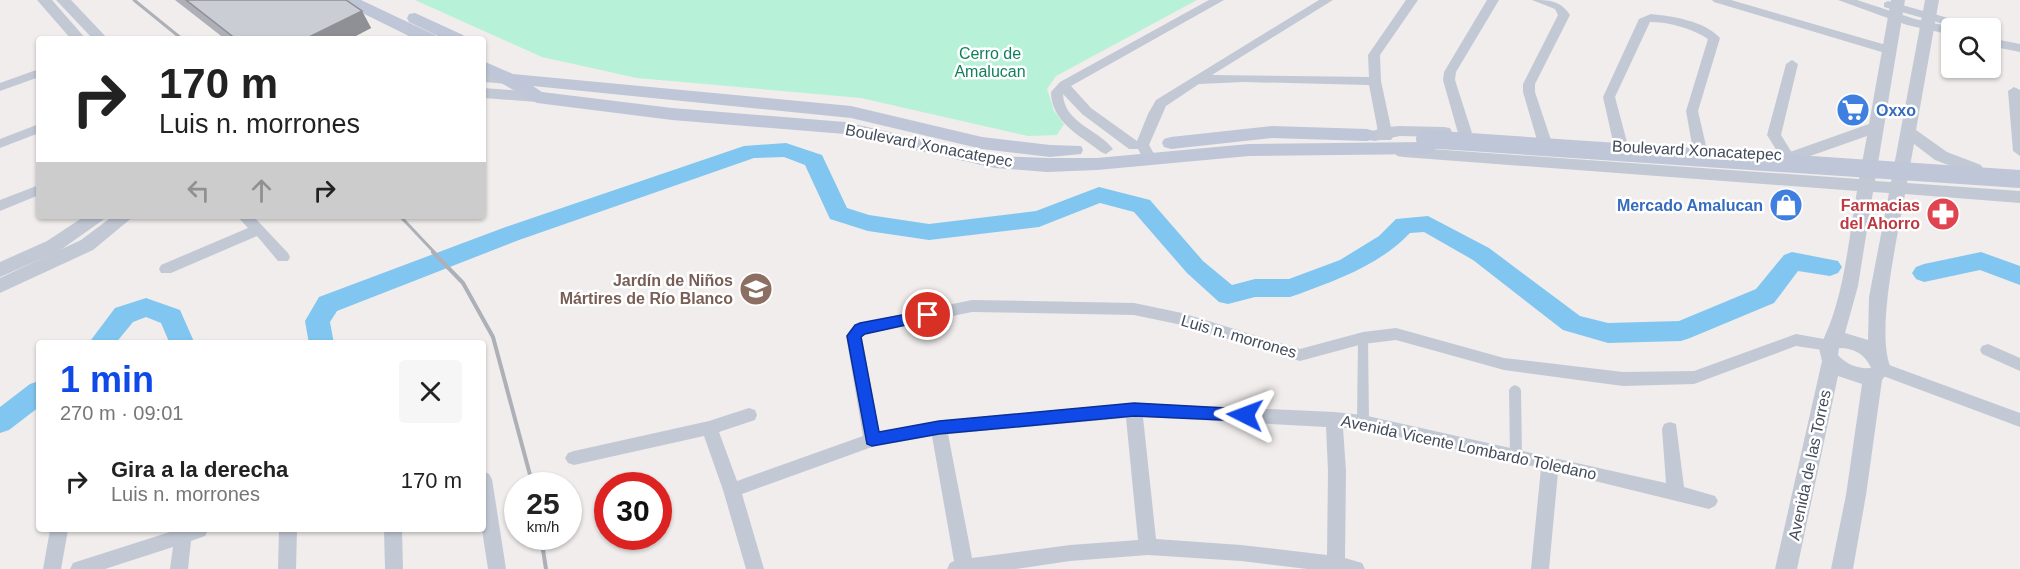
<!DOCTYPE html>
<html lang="es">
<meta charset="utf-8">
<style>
:root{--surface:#fff;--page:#f6f6f6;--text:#222;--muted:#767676;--accent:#0f49e7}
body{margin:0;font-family:Helvetica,sans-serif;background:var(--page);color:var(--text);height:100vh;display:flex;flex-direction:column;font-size:22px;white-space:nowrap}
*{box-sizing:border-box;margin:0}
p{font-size:20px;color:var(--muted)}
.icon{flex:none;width:33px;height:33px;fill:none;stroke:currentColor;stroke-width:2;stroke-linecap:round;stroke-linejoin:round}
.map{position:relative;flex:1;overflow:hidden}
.sheet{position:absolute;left:36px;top:340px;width:450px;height:192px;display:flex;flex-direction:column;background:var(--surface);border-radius:6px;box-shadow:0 2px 4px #0004}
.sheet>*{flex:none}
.top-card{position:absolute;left:36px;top:36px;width:450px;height:183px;border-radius:6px;box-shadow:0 2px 4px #0004;background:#fff;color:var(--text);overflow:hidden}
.buttons{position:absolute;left:1941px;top:18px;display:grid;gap:12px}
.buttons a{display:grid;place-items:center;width:60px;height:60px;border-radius:6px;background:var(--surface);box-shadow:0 2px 4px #0004;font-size:30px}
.speed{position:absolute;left:504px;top:472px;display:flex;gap:12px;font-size:30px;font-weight:700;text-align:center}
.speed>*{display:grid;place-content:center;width:78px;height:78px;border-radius:50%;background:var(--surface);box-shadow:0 2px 4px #0004;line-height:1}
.speed small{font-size:15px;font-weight:400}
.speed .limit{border:9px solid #d22;background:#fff;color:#111}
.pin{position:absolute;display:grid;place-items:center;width:51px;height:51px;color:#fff;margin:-26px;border:3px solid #fff;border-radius:50%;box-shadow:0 2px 6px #0007}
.me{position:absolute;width:66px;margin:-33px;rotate:273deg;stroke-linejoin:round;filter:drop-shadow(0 0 4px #0008)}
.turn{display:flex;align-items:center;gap:21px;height:126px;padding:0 24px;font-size:27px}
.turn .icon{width:78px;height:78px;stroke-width:2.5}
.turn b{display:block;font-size:42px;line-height:51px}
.lanes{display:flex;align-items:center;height:57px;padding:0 24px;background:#0003;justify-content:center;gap:30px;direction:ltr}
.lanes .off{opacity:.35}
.round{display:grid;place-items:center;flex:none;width:63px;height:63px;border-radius:6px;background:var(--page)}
.overview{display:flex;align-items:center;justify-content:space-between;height:102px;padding:0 24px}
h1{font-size:36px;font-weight:700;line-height:45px;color:var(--accent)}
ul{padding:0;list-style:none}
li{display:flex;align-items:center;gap:18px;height:78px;padding:0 24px}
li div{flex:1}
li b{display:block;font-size:22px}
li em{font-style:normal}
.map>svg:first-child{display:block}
.green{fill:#b7f1d7}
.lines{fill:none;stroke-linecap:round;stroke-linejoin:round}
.river{fill:#81c6f0;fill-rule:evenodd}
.pedestrian{fill:#c2c9d5;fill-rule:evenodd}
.minor{fill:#c2c9d5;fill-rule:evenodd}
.tertiary{fill:#c2c9d5;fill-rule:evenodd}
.secondary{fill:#bec6d7;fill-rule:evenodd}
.rail-far1{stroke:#aeb0b8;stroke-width:3}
.rail{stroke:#aeb0b8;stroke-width:4}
.secondary-bridge{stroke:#bec6d7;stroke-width:18}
.wall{fill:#afb0b7}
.shaded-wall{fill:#8e9095}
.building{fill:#cbcdd5;stroke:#8e9095;stroke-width:1.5}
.route{fill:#0f49e7;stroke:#0a2f96;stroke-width:1.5}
.labels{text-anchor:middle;stroke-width:5;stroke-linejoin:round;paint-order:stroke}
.park-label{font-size:16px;fill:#117f5b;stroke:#fff}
.shop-label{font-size:16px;font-weight:bold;fill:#366cbe;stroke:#fff;text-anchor:start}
.street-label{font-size:16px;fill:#444c5b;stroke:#fff}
.health-label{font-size:16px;font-weight:bold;fill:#be3a42;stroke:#fff;text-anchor:end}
.education-label{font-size:16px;font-weight:bold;fill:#785e54;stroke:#fff;text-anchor:end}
</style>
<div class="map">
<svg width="2020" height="569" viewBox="0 0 2020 569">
<rect width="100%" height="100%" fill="#f0edec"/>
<polygon class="green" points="415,0 1197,0 1056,76 1047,89 1054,111 1064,124 1057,135 1028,136 861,98 637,78 542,57"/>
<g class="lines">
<g class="river">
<path d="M786 143 822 155 847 208 869 215 929 224 1036 211 1099 187 1150 200 1203 261 1232 285 1255 279H1289L1340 260 1379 236 1396 219 1428 216 1489 248 1580 316 1608 323 1679 321 1756 289 1784 255 1792 252 1838 261 1842 267 1838 273 1830 276 1798 271 1774 303 1690 338 1681 341 1608 343 1563 330 1473 260 1424 232 1410 233C1379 265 1339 279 1299 294L1290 297H1255L1228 304 1219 302 1187 273 1134 212 1100 203 1039 227 929 240 868 231 830 219 805 165 784 157 754 158 519 240 337 311 330 322 334 344H309L305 321 319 297 503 228 744 146Z"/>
<polygon points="1981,252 2020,266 2020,285 1980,270 1924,282 1916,279 1912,273 1916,267 1924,264"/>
<polygon points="146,298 180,310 195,344 170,344 161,323 146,317 133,322 115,344 88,344 115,308"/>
<polygon points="39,381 39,407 9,430 0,433 0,407 30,384"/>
</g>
<g class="pedestrian">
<polygon points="1363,334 1367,335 1368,338 1369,422 1367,425 1363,427 1359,425 1357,422 1358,338 1359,335"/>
<polygon points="1515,385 1519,387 1521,390 1522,456 1520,460 1516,461 1512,460 1510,456 1509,390 1511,387"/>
</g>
<g class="minor">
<path d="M1209 0H1224L1071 86 1091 108 1137 141 1148 114 1156 100 1319 0H1333L1212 75 1369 77 1368 55 1406 0H1418L1380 55 1381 81 1393 137 1391 140H1381L1379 137 1369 85 1244 82 1199 84 1166 106 1149 145 1157 159 1150 164 1145 162 1138 149H1129L1082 114 1063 94C1064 123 1098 129 1113 149L1106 154 1101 152C1081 136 1051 122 1051 92L1060 82Z"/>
<polygon points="1487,0 1499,0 1456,72 1455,80 1472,133 1465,137 1458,133 1443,80 1444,72"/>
<path d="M1532 0C1549 0 1560 0 1570 15L1535 84V92L1551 140 1544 144 1537 140 1523 92V84L1558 15 1555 9Z"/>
<polygon points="1712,0 1731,0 1893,47 1895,50 1893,53 1885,53 1714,2"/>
<polygon points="1838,0 1857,0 1915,19 1956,28 1952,28 1952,35 1907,25"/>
<polygon points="1888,1 1973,25 1975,28 1958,28 1884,7 1884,3"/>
<path d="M1651 14C1672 16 1705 21 1720 38L1698 111 1707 150 1705 153H1695L1693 150 1686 111 1708 39C1691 28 1669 22 1650 22L1615 97 1628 146 1621 150 1614 146 1603 97 1639 19Z"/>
<polygon points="1990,38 2020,44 2020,52 1990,46"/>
<polygon points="1792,60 1798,64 1781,135 1794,156 1787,161 1782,159 1767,135 1786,64"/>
<polygon points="39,69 39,77 0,91 0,83"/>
<polygon points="2014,87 2020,90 2020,156 2013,151 2008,91"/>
<polygon points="39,124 39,133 0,148 0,139"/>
<polygon points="39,185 39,195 0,211 0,200"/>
<polygon points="237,216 253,216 288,253 290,257 288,261 278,261 257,236 171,273 161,273 159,269 161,265 248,228"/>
<path d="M972 300 1134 303 1182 313 1300 349 1363 332 1396 328 1504 358 1623 372 1694 371 1796 334 1835 341 1837 345 1835 349 1829 351 1796 346 1694 384 1623 386 1504 370 1396 340 1363 344 1300 361 1182 325 1134 315 972 312 865 334 862 337 879 432 939 421 1134 403 1334 412 1363 415 1666 483 1662 429 1664 424 1670 422 1676 424 1684 487 1715 496 1718 501 1715 506 1709 509 1558 472 1549 569H1531L1541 468 1363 429 1343 428 1346 471 1345 558 1362 563 1365 569H1307L1241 561 1148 555 1070 561 1016 569H947L950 563 954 561 932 436 872 447 742 494 764 569H746L723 490 704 436 574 465 568 463 565 458 568 453 574 451 709 421 749 408 755 410 757 415 755 420 719 432 737 481 863 436 846 336C850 330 853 325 860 323ZM1143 417 1326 427 1328 471 1327 555 1241 545 1156 539ZM1126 418 1138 540 1070 545 972 558 948 434Z"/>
<polygon points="1988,344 2020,358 2020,371 1982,354 1980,350 1982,346"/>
<polygon points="1881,362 2020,413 2020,427 1875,373 1873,368 1875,363"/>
<polygon points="483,471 489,474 492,479 506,569 488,569 482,530"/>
<polygon points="50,530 68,530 61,569 43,569"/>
<polygon points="176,530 208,530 205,536 191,541 188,569 170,569 173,547 105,569 70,569 73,563 79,561"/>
<polygon points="279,530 297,530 296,569 278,569"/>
<polygon points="384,530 402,530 403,569 385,569"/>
</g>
<g class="tertiary">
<polygon points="37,0 52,0 86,39 71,39"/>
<polygon points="56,0 71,0 108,39 93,39"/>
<path d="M1891 0H1905L1875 181 1891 182 1925 0H1939L1916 130 1947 152 1981 165 1983 169 1981 173H1969L1935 160 1914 144 1907 183 2020 191V203L1905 194C1898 235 1875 333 1891 368L1882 380 1866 495 1853 569H1831L1846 495 1862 384 1838 376 1797 569H1775L1822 361 1819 348C1844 302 1848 242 1857 191L1403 157 1397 156 1395 152 1397 148 1403 147 1859 179 1867 136 1796 161 1790 160 1788 156 1790 152 1869 124ZM1873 192 1889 193 1869 297 1868 340 1845 333 1858 286ZM1839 348C1854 348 1865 354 1871 368 1858 369 1847 365 1838 355Z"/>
<polygon points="483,72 509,74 517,79 509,84 483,82"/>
<polygon points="483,88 537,92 545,97 537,102 483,98"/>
<path d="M1400 126 1444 127 1450 128 1452 132 1450 136 1444 137 1400 136 1375 141 1369 140 1367 136C1374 127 1389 127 1400 126Z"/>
<polygon points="85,216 106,216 103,220 59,251 0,277 0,262 47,241"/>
<polygon points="113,216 134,216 93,250 0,293 0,278 81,240"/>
</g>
<g class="secondary">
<polygon points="340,0 361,0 435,35 437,39 415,39 342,3"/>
<polygon points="415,13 463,35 465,39 444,39 409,22 407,18 409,14"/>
<polygon points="483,61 513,74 851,106 982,137 1050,145 1081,146 1083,150 1081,154 1050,157 982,149 851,118 533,86 542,92 672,108 845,122 995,156 1047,158 1097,158 1249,144 1427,142 1434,144 1436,148 1434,152 1427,154 1249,156 1097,170 1047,172 995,168 845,134 672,120 537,103 483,73"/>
<polygon points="1272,126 1367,129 1374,131 1376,135 1374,139 1367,141 1272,138 1171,149 1164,147 1162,143 1164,139 1171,137"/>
</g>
<g class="rail-far1">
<polyline points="134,0 182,39"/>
<polyline points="400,216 435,253"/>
</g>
<g class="rail">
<polyline points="433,252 463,283 493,337 533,486"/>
<polyline points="541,537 546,569"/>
</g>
<polyline class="secondary-bridge" points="1425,139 2020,179"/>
</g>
<polygon class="wall" points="175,0 346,0 362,11 371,28 350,39 225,39"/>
<polygon class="shaded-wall" points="362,11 371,28 350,39 305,39"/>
<polygon class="building" points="186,0 346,0 362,11 305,39 236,39"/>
<polygon class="route" points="928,310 935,315 933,319 865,334 861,337 879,432 939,421 1134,403 1245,409 1251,411 1253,415 1251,419 1245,421 1134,416 939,434 872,446 867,444 847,336 855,325 860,323"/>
<defs>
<symbol id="supermarket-disc" viewBox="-11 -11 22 22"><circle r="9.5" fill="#3f7fe0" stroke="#fff"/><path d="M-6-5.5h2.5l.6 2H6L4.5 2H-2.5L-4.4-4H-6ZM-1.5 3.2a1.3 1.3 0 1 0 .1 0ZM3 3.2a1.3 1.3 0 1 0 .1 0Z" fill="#fff"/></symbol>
<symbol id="shop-disc" viewBox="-11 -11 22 22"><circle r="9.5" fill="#3f7fe0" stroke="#fff"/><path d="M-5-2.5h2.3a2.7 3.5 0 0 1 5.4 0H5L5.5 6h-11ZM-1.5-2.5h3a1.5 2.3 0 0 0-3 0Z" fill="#fff"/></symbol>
<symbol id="pharmacy-disc" viewBox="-11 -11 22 22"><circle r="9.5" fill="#e0444e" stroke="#fff"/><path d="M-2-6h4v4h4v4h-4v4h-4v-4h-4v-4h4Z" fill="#fff"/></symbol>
<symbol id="school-disc" viewBox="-11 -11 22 22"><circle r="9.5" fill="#8d6e63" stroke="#fff"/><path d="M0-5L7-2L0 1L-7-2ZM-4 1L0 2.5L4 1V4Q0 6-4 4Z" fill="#fff"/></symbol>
</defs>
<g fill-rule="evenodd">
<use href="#supermarket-disc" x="1834" y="91" width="38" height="38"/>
<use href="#shop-disc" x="1767" y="186" width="38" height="38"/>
<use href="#pharmacy-disc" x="1924" y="195" width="38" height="38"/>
<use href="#school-disc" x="737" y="270" width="38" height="38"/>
</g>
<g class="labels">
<g class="park-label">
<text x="990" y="59">Cerro de<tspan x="990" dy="18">Amalucan</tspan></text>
</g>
<g class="shop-label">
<text x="1876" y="116">Oxxo</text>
<text x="1763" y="211" text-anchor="end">Mercado Amalucan</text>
</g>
<g class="street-label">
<text transform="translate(929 145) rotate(11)" y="6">Boulevard Xonacatepec</text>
<text transform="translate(1697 150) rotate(3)" y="6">Boulevard Xonacatepec</text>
<text transform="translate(1239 336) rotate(16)" y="6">Luis n. morrones</text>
<text transform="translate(1469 447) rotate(12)" y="6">Avenida Vicente Lombardo Toledano</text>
<text transform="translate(1809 465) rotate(-78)" y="6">Avenida de las Torres</text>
</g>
<g class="health-label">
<text x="1920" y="211">Farmacias<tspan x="1920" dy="18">del Ahorro</tspan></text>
</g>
<g class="education-label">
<text x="733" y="286">Jardín de Niños<tspan x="733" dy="18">Mártires de Río Blanco</tspan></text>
</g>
</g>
</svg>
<div class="buttons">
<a><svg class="icon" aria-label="search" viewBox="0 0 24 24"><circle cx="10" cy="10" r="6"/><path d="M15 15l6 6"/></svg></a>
</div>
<div class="speed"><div>25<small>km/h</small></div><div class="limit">30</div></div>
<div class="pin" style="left:928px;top:315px;background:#d93025"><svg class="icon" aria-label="arrive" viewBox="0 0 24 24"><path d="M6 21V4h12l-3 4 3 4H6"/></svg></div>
<svg class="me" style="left:1245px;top:415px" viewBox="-20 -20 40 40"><path d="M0-17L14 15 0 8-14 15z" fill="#0f49e7" stroke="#fff" stroke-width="4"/></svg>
<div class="top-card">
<div class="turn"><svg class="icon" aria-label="right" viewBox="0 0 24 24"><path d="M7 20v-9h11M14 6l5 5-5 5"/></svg><div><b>170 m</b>Luis n. morrones</div></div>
<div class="lanes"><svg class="icon off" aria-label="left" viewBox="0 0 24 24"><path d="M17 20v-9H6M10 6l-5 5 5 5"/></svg><svg class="icon off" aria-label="ahead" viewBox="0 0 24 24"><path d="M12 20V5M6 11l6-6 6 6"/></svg><svg class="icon" aria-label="right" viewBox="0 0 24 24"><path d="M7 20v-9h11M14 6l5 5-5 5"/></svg></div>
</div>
<section class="sheet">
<div class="overview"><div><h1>1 min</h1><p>270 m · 09:01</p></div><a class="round"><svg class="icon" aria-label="close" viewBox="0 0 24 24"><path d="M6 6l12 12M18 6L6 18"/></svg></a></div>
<ul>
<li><svg class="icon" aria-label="right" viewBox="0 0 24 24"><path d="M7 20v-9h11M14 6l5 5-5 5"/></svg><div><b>Gira a la derecha</b><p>Luis n. morrones</p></div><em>170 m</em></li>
</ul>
</section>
</div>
